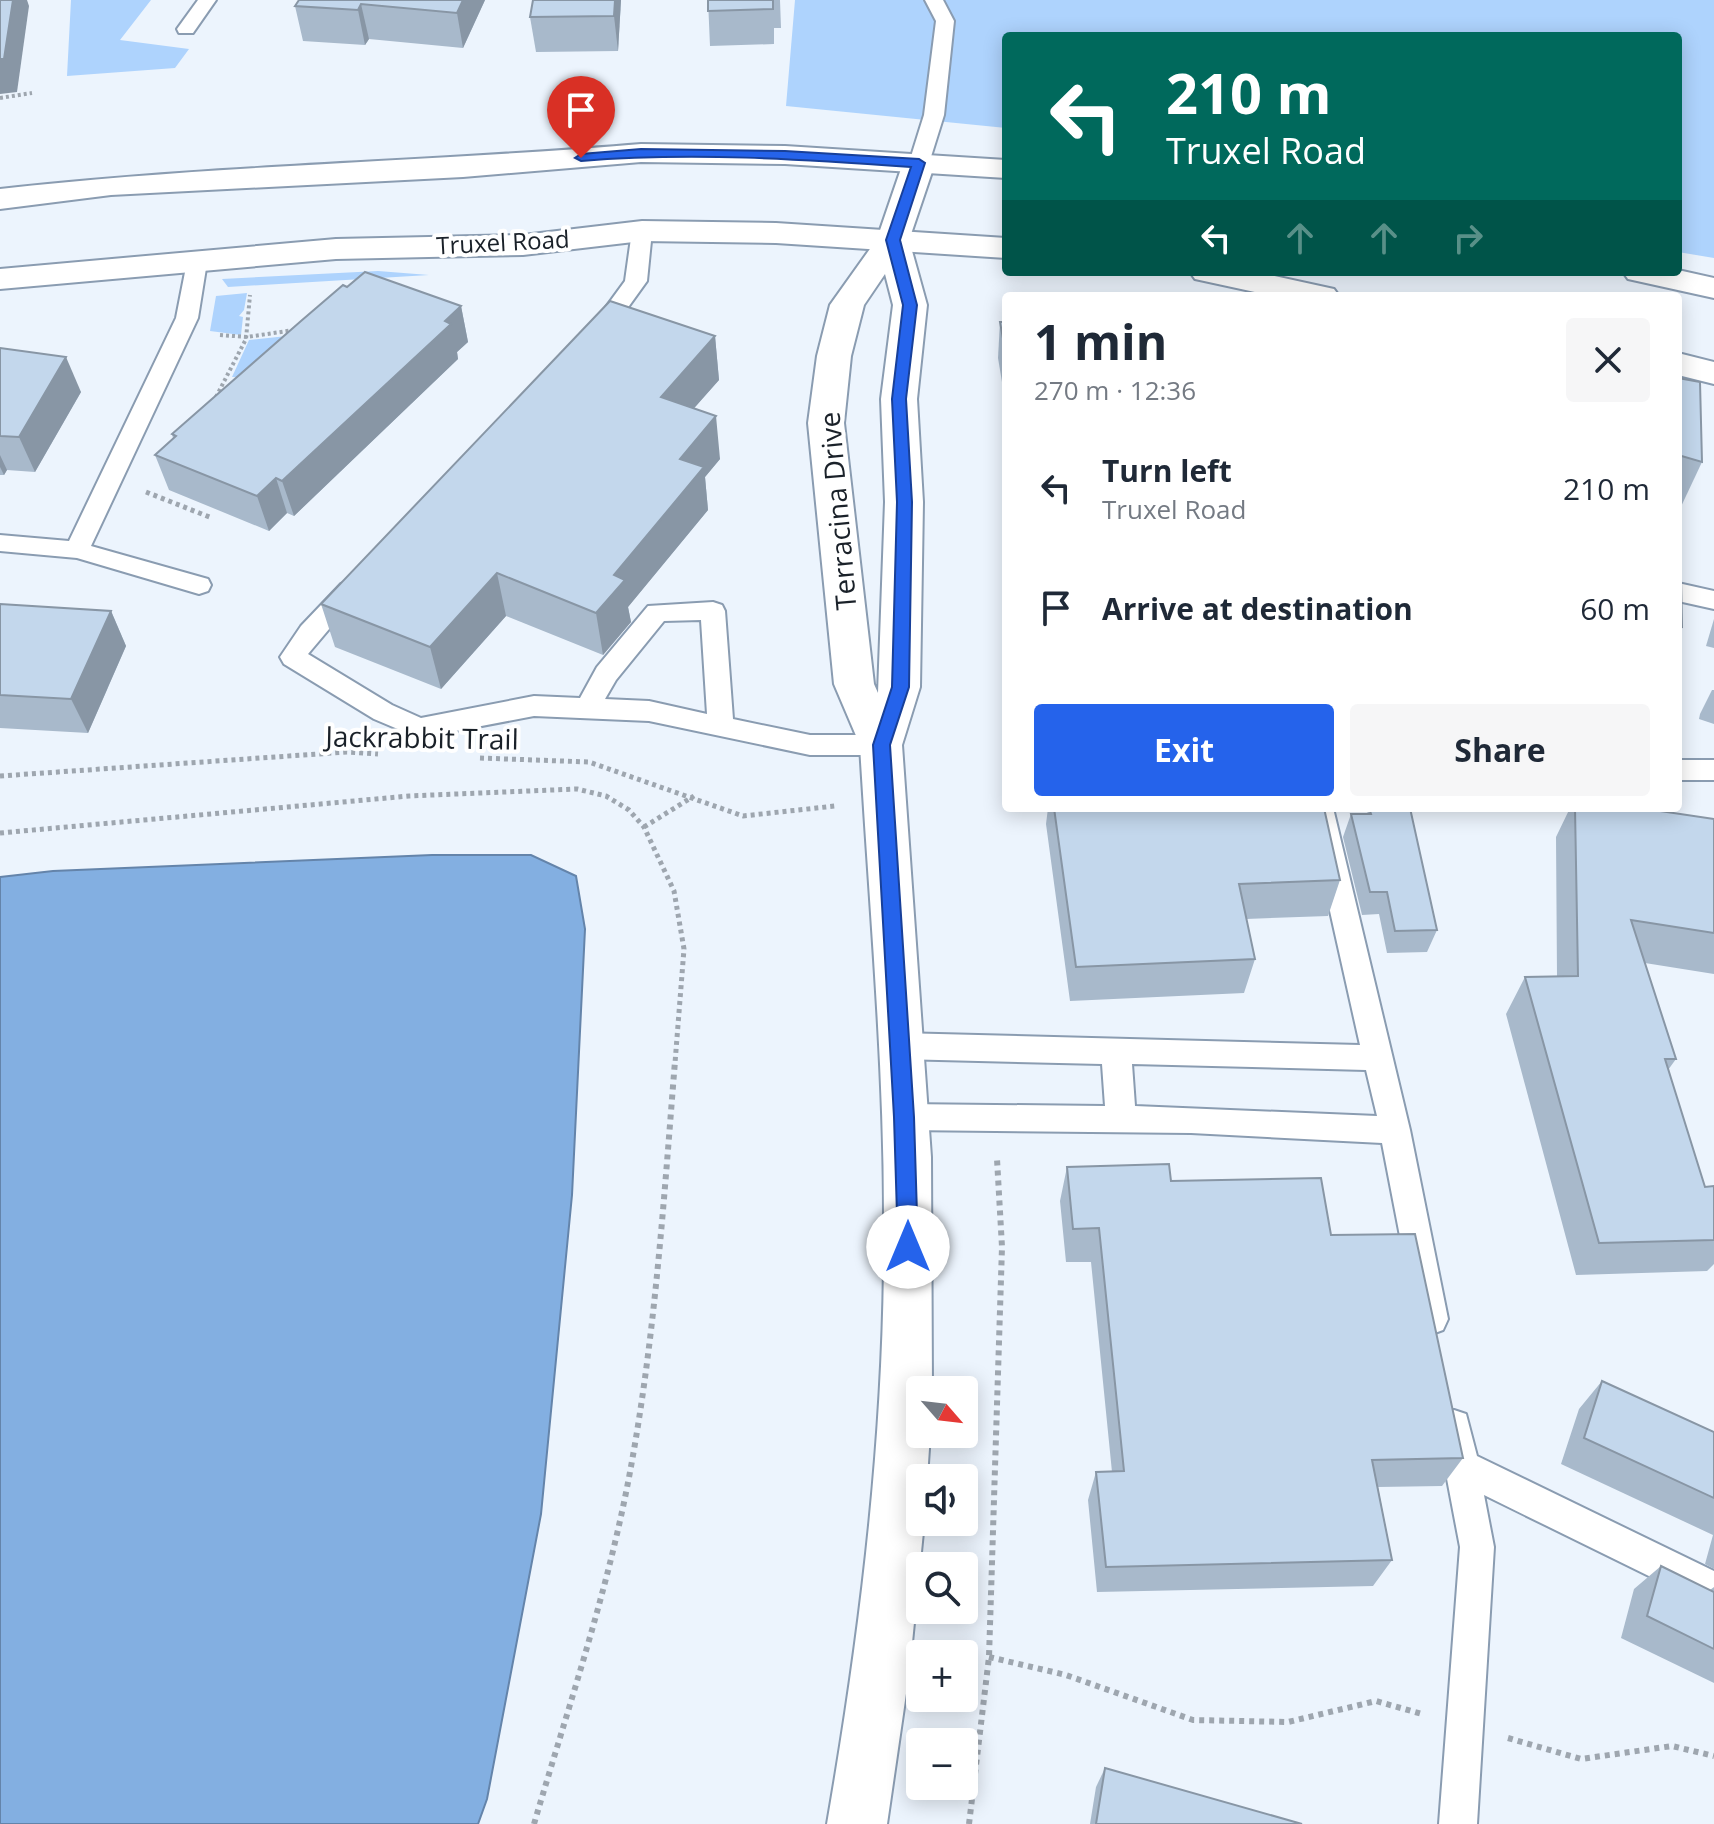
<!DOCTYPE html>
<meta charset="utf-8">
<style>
:root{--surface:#fff;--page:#f6f6f7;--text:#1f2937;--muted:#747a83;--accent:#2563eb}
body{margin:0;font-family:"Open Sans",sans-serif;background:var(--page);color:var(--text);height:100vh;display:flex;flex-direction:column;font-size:30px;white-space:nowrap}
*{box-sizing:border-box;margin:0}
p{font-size:26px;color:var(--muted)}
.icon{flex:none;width:44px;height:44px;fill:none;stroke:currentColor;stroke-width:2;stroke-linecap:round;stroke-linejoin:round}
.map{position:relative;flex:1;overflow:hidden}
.drawer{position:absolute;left:1002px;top:292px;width:680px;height:520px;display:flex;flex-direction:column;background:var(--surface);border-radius:8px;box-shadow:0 4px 20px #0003}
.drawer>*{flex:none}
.guide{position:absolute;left:1002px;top:32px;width:680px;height:244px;border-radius:8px;box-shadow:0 4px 20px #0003;background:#00695c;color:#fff;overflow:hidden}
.needle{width:52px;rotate:118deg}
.controls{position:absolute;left:906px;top:1376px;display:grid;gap:16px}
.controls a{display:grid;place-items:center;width:72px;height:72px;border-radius:8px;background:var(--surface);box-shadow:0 4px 20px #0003;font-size:40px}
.pin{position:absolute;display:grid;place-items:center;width:68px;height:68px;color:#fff;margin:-82px -34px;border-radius:50% 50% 50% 0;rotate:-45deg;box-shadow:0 0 8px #0007}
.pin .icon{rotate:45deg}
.me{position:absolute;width:88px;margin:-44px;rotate:0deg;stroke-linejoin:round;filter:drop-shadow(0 0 6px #0008)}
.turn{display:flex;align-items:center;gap:28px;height:168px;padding:0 32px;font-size:36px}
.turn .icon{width:104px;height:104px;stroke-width:2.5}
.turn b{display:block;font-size:56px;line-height:68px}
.lanes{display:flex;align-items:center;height:76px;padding:0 32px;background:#0003;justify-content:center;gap:40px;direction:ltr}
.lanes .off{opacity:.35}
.round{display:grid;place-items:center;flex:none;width:84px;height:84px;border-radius:8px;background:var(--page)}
.headline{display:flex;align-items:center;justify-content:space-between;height:136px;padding:0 32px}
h1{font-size:48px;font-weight:700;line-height:60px}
.action{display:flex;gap:16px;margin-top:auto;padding:16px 32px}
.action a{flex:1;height:92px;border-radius:8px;background:var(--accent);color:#fff;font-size:32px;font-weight:700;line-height:92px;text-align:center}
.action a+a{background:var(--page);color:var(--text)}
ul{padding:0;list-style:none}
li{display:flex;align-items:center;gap:24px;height:120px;padding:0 32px}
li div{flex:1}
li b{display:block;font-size:30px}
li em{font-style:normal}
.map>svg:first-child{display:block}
.green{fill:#aed3fd}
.water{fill:#83afe1;stroke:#6484aa;stroke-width:2}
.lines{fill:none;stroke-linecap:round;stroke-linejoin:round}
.lane-casing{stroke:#8a9cb1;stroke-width:4}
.street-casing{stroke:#8a9cb1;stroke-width:4}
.secondary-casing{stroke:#8a9cb1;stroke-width:4}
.path-far2{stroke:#9ea6af;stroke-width:4;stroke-dasharray:3 3;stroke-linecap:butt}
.path-far1{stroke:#9ea6af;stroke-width:5;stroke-dasharray:4 4;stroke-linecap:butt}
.path{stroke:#9ea6af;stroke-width:6;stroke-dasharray:5 5;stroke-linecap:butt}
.lane{fill:#fff;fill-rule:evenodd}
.street{fill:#fff;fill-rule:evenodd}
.secondary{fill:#fff;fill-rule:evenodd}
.wall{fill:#a8b9cb}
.shaded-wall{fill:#8896a5}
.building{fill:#c3d7ec;stroke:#8896a5;stroke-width:2}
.route{fill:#2563eb;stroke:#184099;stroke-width:2}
.labels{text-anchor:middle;stroke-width:8;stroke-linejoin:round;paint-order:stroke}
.far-street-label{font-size:24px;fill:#1a2129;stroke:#fff}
.street-label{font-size:28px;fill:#1a2129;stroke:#fff}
</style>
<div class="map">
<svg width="1714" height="1824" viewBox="0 0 1714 1824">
<rect width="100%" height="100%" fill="#ecf4fd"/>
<g class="green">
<polygon points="71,0 151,0 120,40 189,49 175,68 67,76"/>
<polygon points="795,0 1714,0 1714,258 1678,252 1678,36 1006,36 1006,128 786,106"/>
<polygon points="378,271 429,275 228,287 222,279"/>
<polygon points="247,293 244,310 239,316 243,317 241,335 210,331 216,296"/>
<polygon points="287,336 239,377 232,377 249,340"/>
</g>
<polygon class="water" points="432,855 531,855 576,876 585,929 572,1195 541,1514 487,1799 478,1824 0,1824 0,877 53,871"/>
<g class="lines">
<defs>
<g id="lane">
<polygon points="198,0 216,0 193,33 179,33 177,29"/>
<polygon points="925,0 943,0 954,21 944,115 929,163 919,169 909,163 924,115 936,21"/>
<polygon points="642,225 652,231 647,281 606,338 590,338 587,333 625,281 632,231"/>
<polygon points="197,256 207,262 198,318 91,546 208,579 211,585 208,591 199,594 77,558 0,551 0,535 69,541 176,318 187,262"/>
<path d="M350 581 359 584 362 590 308 654 392 705 421 718 534 696 580 698 597 667 648 606 713 602 722 605 725 611 733 719 810 735H881L890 738 894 745 890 752 881 755H810L649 721 534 716 419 738 374 719 284 664 280 657 301 626 341 584ZM701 620 707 714 649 701 605 699 616 680 664 621Z"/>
<polygon points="1678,583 1714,591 1714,609 1678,601"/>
<rect x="1678" y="760" width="36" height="20"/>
<path d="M1307 808H1333L1410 1130 1448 1319 1443 1330 1432 1334 1421 1330 1416 1319 1382 1143 1191 1133 904 1130 893 1126 889 1117 893 1108 904 1104 1105 1106 1102 1064 899 1059 889 1055 884 1046 889 1037 899 1033 1360 1045ZM1132 1064 1366 1070 1377 1116 1135 1106Z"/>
<polygon points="1454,1410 1466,1414 1477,1456 1714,1571 1714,1608 1484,1495 1494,1547 1477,1824 1439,1824 1460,1547 1437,1426 1442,1414"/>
</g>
<path id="street" d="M919 154 930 156 935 163 909 240 927 305 917 399 923 502 920 687 902 745 931 1157 932 1390H920V1434H930L927 1478H920V1522H924L909 1673 887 1824H827C862 1623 886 1421 884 1216 884 1059 869 902 860 745L834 684 808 423 817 356 830 305 877 239 903 163 908 156ZM885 274 893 305 881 399 885 502 878 693 874 684 844 423 851 356 864 305Z"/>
<g id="secondary">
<path d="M641 144 785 146 1006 160V178L785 164 641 162 463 177 111 195 0 209V189C213 165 428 162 641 144Z"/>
<polygon points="642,221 776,223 1006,238 1006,258 776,243 642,241 523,255 336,259 0,289 0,269 336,239 523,235"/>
<polygon points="1678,270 1714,278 1714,298 1628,279 1623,272"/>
<polygon points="1190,272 1256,272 1334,289 1339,296 1273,296 1195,279"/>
<polygon points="1678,353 1714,362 1714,384 1678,375"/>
</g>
</defs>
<use href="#lane" class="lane-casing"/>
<use href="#street" class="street-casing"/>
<use href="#secondary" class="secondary-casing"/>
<g class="path-far2">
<polyline points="0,98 32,93"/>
<polyline points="220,335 247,337 294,330"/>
<polyline points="216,397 246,339 250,295"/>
</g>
<g class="path-far1">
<polyline points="146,492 212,518"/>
<polyline points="480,758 589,762 743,816 835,806"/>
<polyline points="0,776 347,752 378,754"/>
<polyline points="644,827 694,796"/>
<polyline points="0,833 409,796 577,789 606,796 629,810 644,827 674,891 684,949 675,1063"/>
</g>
<g class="path">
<polyline points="989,1657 1066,1675 1193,1720 1288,1722 1376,1701 1422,1714"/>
<polyline points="1508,1738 1581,1759 1672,1746 1714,1756"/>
<path d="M534 1824C568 1708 608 1591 630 1472 655 1337 664 1198 675 1061"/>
<polyline points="969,1824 989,1657 1002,1247 997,1159"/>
</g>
<use href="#lane" class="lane"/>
<use href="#street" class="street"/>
<use href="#secondary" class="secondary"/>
</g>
<g class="wall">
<polygon points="299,0 485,0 463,48 369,39 365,45 303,41 295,6"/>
<polygon points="533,0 621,0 618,51 536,52 530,17"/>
<polygon points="708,0 780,0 781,28 774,28 774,44 710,46"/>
<polygon points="347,287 461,306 468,342 457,352 458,359 294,516 287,513 269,531 169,490 155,455 173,438 172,434"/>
<polygon points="1000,322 1006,322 1006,406 998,358"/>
<polygon points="715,336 719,380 694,408 720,459 705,477 708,510 628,607 631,622 603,655 506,616 441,689 335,647 321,604"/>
<polygon points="0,348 81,392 35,472 7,470 4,475 0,475"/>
<polygon points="1678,378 1702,462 1678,513"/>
<polygon points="0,604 111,611 126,646 88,733 0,728"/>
<polygon points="1714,619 1714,648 1706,646"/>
<polygon points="1712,690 1714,690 1714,724 1699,719 1700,714"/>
<polygon points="1048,808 1324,808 1340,880 1328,916 1246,919 1255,959 1244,993 1070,1001 1046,824"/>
<polygon points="1369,808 1437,930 1427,952 1387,953 1379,914 1362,915 1343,837 1351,814 1367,814"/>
<polygon points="1570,808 1640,808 1714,819 1714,974 1645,963 1676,1059 1668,1070 1705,1187 1714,1186 1714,1264 1707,1271 1576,1275 1506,1014 1525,977 1557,976 1556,837"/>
<polygon points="1067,1167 1171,1181 1331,1235 1463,1458 1442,1486 1378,1487 1392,1560 1373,1586 1097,1592 1088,1500 1096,1472 1112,1472 1091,1262 1066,1262 1060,1201"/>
<polygon points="1602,1381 1714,1432 1714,1569 1705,1564 1713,1535 1561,1464 1579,1409"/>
<polygon points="1661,1566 1710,1590 1714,1587 1714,1683 1621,1638 1634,1589"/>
<polygon points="1105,1768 1302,1824 1090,1824 1096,1787"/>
</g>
<g class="shaded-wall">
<polygon points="13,0 27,0 29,6 17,92 0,94 0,59"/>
<polygon points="463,0 485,0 463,48 457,13"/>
<polygon points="615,0 621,0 618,51 614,16"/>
<polygon points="361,4 369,39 365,45 358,10"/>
<polygon points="461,306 468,342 457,352 458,359 294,516 282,481"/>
<polygon points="715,336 719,380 666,440 661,397"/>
<polygon points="66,357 81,392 35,472 19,437"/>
<polygon points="716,416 720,459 705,477 708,510 628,607 631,622 603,655 596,613 614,575 680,459"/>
<polygon points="0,455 7,470 4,475 0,467"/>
<polygon points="276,478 287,513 269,531 257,496"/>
<polygon points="497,573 506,616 441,689 430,647"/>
<polygon points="111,611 126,646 88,733 71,699"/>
</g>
<g class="building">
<polygon points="0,0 13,0 4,59 0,59"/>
<polygon points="299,0 463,0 457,13 361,4 358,10 295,6"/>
<polygon points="533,0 615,0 614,16 530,17"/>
<polygon points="708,0 773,0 773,9 708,11"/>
<polygon points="365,272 461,306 445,321 451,324 282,481 276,478 257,496 155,455 176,436 172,434 301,321 343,285 347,287"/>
<polygon points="610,301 715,336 661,397 716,416 680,459 704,467 614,575 625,580 596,613 497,573 430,647 321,604"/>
<polygon points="1000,322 1006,322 1006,355"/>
<polygon points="0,348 66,357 19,437 0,436"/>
<polygon points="1678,378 1700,382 1702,462 1678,455"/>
<polygon points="1678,578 1681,579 1682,627 1678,626"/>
<polygon points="0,604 111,611 71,699 0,695"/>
<polygon points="1054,808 1324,808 1340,880 1239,884 1255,959 1076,967"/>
<polygon points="1369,808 1410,808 1437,930 1395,931 1387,892 1370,892 1351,814 1371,814"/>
<polygon points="1575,808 1640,808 1714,819 1714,933 1631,920 1676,1059 1665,1059 1705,1187 1714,1186 1714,1240 1599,1243 1525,977 1578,976"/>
<polygon points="1169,1164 1171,1181 1321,1178 1331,1235 1415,1234 1463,1458 1372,1460 1392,1560 1106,1567 1096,1472 1124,1471 1099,1228 1073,1229 1067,1167"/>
<polygon points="1602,1381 1714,1432 1714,1498 1584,1438"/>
<polygon points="1661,1566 1714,1592 1714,1649 1647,1616"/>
<polygon points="1105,1768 1302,1824 1096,1824"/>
</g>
<path class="route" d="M641 149 785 151 919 159 925 163 900 240 917 305 906 399 912 502 909 687 890 745 914 1117 918 1247 915 1254 908 1257 901 1254 898 1247 894 1117 873 745 892 687 897 502 892 399 903 305 886 240 911 167C801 159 691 152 581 161L575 158 581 154Z"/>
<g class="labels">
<g class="far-street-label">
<text transform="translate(503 243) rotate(-3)" y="8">Truxel Road</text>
</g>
<g class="street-label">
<text transform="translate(838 511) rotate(-95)" y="10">Terracina Drive</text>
<text transform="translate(422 738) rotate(1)" y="10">Jackrabbit Trail</text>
</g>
</g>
</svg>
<div class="controls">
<a><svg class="needle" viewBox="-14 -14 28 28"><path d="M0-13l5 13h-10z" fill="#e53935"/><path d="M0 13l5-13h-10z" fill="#747a83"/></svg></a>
<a><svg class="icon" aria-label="sound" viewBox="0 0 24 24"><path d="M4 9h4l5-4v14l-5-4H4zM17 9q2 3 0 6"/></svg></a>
<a><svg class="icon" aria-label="search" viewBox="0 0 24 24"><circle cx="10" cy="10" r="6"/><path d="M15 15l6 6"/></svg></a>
<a>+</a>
<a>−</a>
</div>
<div class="pin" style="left:581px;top:158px;background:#d93025"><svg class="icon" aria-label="arrive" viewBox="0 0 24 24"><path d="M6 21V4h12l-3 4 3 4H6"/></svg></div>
<svg class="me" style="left:908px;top:1247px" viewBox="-20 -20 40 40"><circle r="19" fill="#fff"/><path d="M0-13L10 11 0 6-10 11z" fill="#2563eb"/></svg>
<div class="guide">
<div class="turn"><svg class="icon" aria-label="left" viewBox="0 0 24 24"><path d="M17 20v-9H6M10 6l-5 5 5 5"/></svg><div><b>210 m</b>Truxel Road</div></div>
<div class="lanes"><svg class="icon" aria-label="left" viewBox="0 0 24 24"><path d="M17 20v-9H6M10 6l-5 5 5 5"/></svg><svg class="icon off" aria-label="ahead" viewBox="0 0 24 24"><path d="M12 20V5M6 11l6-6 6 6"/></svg><svg class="icon off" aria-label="ahead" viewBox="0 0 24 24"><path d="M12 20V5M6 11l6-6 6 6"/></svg><svg class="icon off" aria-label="right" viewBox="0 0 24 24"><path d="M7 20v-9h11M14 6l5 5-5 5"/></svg></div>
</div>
<section class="drawer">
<div class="headline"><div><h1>1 min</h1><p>270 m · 12:36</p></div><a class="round"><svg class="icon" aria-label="close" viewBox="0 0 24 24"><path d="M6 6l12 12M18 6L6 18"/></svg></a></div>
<ul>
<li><svg class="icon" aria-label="left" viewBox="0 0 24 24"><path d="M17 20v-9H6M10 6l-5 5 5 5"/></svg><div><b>Turn left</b><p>Truxel Road</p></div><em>210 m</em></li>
<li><svg class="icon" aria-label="arrive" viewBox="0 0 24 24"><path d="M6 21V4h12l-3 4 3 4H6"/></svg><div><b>Arrive at destination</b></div><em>60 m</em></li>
</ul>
<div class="action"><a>Exit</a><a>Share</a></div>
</section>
</div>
